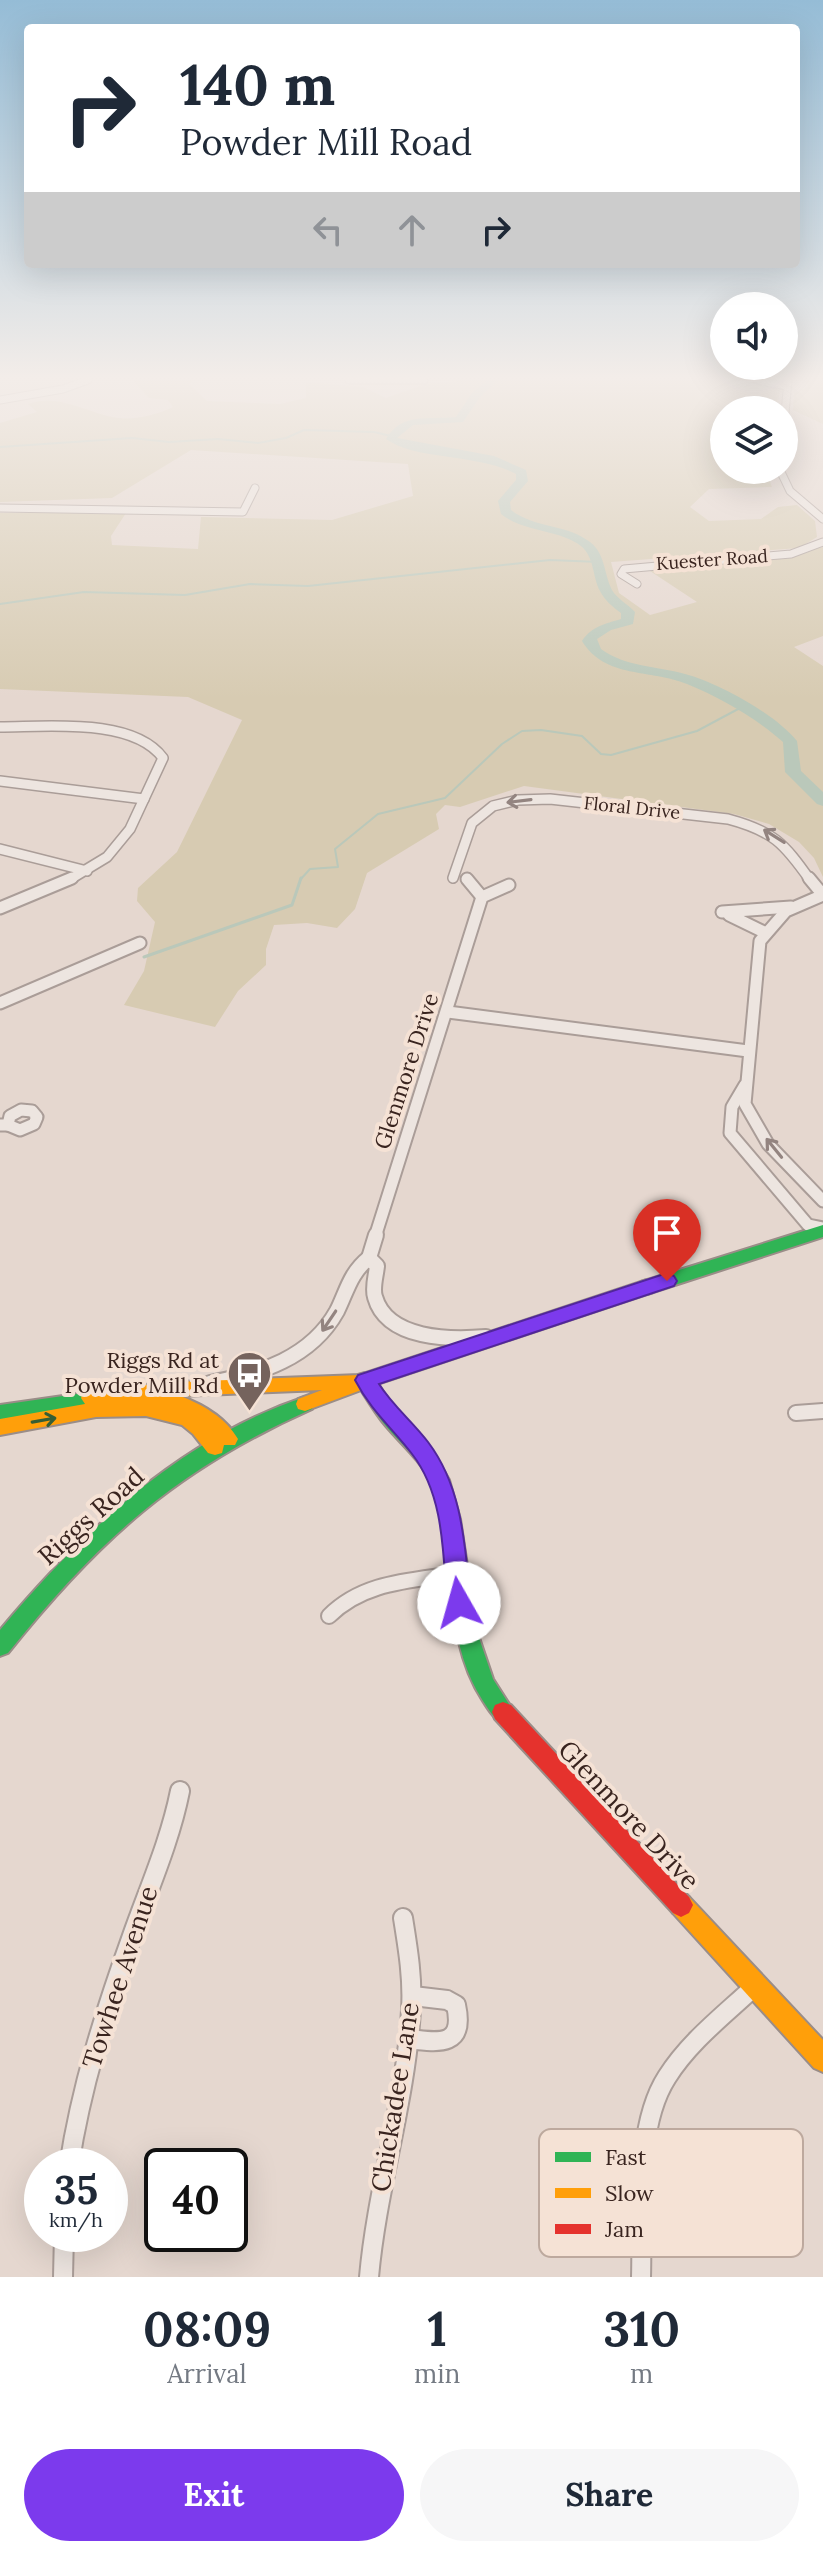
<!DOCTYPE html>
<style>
:root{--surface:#fff;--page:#f6f6f7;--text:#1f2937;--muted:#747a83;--accent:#7c3aed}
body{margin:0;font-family:Lora,serif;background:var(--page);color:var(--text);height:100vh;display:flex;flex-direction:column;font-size:30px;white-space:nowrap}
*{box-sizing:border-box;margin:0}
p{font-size:26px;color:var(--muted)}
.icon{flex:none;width:44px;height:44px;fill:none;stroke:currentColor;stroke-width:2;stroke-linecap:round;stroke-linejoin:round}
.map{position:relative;height:2277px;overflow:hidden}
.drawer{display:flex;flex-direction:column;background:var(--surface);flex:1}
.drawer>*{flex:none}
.guide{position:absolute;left:24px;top:24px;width:776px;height:244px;border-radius:8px;box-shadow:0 8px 32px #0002;background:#fff;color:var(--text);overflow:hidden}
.tools{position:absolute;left:710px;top:292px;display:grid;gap:16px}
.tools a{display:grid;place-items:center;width:88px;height:88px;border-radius:50%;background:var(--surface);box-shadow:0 8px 32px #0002;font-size:40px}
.speed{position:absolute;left:24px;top:2148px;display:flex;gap:16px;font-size:40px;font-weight:700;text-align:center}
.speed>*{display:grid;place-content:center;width:104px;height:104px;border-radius:50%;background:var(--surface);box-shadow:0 8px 32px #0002;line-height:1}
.speed small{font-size:20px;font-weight:400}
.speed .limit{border:4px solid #111;border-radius:12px;background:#fff;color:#111}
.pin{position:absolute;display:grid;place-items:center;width:68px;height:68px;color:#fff;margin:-82px -34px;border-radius:50% 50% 50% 0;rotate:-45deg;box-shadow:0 0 8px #0007}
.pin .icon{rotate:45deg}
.me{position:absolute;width:88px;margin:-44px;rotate:353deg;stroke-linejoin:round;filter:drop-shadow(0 0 6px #0008)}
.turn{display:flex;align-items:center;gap:28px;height:168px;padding:0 24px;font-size:36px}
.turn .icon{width:104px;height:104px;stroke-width:2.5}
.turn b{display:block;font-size:56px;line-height:68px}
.lanes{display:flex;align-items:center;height:76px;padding:0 24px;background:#0003;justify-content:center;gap:40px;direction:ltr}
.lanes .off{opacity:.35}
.eta{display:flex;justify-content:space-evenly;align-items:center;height:136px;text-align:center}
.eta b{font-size:48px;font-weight:800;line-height:56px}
.primary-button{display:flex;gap:16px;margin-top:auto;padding:16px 24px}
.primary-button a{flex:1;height:92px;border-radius:48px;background:var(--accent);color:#fff;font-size:32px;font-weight:800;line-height:92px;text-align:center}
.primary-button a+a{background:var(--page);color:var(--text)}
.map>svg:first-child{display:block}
.green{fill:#d7cbb2}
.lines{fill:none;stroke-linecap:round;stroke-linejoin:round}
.stream-far1{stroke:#bac8ba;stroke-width:2}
.stream{stroke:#bac8ba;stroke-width:3}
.river{fill:#bac8ba;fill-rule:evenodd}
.street-far4-casing{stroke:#aa9d98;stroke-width:9}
.street-far3-casing{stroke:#aa9d98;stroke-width:12}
.street-far2-casing{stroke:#aa9d98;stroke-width:15}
.street-far1-casing{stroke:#aa9d98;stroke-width:18}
.street-casing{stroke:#aa9d98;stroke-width:22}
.fast-casing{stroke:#9a8d88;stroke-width:4}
.slow-casing{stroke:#9a8d88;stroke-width:4}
.jam-casing{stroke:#9a8d88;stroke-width:4}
.street-far4{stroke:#ede5e0;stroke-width:7}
.street-far3{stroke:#ede5e0;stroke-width:9}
.street-far2{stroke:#ede5e0;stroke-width:11}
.street-far1{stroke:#ede5e0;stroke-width:14}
.street{stroke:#ede5e0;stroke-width:18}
.fast{fill:#30b455;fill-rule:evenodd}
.slow{fill:#ff9f0a;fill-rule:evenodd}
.jam{fill:#e5322d;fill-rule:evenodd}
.oneway{stroke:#938480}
.oneway2{stroke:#355e35}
.route{fill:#7c3aed;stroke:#51269a;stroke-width:2}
.labels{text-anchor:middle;stroke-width:8;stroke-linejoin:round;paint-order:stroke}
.far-street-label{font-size:18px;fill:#39241f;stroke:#f5e2d5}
.street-label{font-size:22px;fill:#39241f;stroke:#f5e2d5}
.poi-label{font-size:22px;fill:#39241f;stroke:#f5e2d5;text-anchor:end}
.near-street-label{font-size:26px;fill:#39241f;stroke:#f5e2d5}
.key{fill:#f5e2d5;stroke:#bda99e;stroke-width:2}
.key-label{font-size:22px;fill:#39241f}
</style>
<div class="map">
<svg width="823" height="2277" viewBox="0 0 823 2277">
<rect width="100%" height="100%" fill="#e5d7cf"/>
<g class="green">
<path d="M135 380H192L189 384 207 401 280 404 306 398V382L363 387 386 398 426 384 468 380H734L738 384 780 389 776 410H724V470H766L772 487 709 489 690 507 709 521 761 519 778 507 797 505 815 521 817 537 799 548 611 562 619 593 650 615 697 602 647 569 765 560 823 547V636L794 647 823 666V877L814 858 799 842 769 824 734 814 524 786 460 807 445 805 436 814 439 829 367 873 355 909 337 928 307 923 274 925 266 949V965L238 991 215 1027 124 1005 144 971 155 922 137 901 138 888 177 852 242 720 188 697 0 689V513H126L111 536 112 545 198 549 201 517 332 520 413 496 408 464 191 450 112 498 0 502V423L37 412 28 404C60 393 86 413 118 418 137 420 156 415 173 407L168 400 149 398 134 382Z"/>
<polygon points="804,380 823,380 823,424 793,410 794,392 808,387"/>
</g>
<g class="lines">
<g class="stream-far1">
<polyline points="0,447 132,438 169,442 218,439 258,443 286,438 304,430 374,432 391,436"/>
<polyline points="0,604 84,592 185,595 250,584 308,586 550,560 599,562"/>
<polyline points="300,880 310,869 338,867 335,849 378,814 445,798 502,744 522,731 541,730 582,736 601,754 611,755 697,731 740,708"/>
</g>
<polyline class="stream" points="144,957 292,905 301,878"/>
<path class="river" d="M487 380H498L480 397 463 422 413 425 397 438 494 456 526 470 528 481 510 502 511 510C534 528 564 524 587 540 606 552 603 572 612 590 617 599 628 604 635 612L633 624 611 630 597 639 601 649C626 667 656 666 685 674 719 683 775 714 797 741L801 771 823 792V806L817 804 785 772 783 742C756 718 721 698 687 684 651 669 605 679 582 641 592 626 605 624 621 619V613C613 607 605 601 600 591 592 576 595 558 581 546 559 529 525 533 501 514L498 501 516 480V474C477 453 417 461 386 439 402 412 428 420 456 417L472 393Z"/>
<defs>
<g id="street-far4">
<polyline points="349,380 424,380"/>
<polyline points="757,380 786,386"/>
<polyline points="0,400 63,389 88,380"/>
<polyline points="784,424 788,380"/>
<polyline points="780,470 790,491 823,519"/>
<polyline points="0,508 243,512 255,488"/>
<polyline points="637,584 621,574 624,569 791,554 823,542"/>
</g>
<g id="street-far3">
<path d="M0 727C46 727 133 717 163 758L130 829 107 857 69 880"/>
<polyline points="0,781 144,799"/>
<polyline points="0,849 87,871"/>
<path d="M453 878 472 823 493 806 518 800 550 799 728 819C773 831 784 843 810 880"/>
</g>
<g id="street-far2">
<polyline points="809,878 823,895"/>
<polyline points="467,879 482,897"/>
<polyline points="823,895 786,911 760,941 745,1104 768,1144 823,1201"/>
<polyline points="0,908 72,878"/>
<polyline points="722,912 791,907"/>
<polyline points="729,915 766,933"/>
<polyline points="0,1003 140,943"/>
<polyline points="448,1012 748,1051"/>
<polyline points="745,1085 732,1107 730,1133 808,1225 823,1228"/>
<polygon points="21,1110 32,1111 37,1117 34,1124 20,1130 8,1125 10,1116"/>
<polyline points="0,1125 8,1125"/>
<polyline points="375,1237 482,897 509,885"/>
</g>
<g id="street-far1">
<polyline points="369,1258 376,1235"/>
<path d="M369 1258 377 1266C376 1276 372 1288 375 1297 387 1340 451 1340 486 1337"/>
<path d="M210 1383C260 1374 311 1358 337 1311 347 1291 350 1273 369 1258"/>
<polyline points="796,1413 823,1411"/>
<path d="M329 1616C363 1582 409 1581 454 1574"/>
</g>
<g id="street">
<path d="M409 2039C441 2043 465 2046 456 2005L447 2000 413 1996"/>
<path d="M69 2166C81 2087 105 2011 132 1936 149 1888 170 1841 180 1791"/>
<polyline points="63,2277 64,2234"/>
<path d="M369 2277C377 2187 406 2100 411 2010 413 1979 408 1949 403 1918"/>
<path d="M641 2277C643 2217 634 2128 667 2077 689 2042 723 2016 753 1988"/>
</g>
<g id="fast">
<polygon points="823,1225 823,1237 647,1294 641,1292 638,1287 641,1282"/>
<path d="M365 1373 372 1375 396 1411 435 1456 449 1480 460 1519 477 1632 493 1679 514 1712 511 1719 503 1722C493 1718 489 1710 483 1701 439 1633 460 1553 431 1483 421 1460 401 1444 386 1426 375 1413 367 1399 358 1385L356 1380 358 1375Z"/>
<polygon points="98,1391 105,1393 107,1398 105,1403 0,1421 0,1405"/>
<path d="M305 1397 312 1399 314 1404 312 1409C177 1469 99 1539 8 1653L0 1656V1630C82 1532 181 1438 305 1397Z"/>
</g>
<g id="slow">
<path d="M647 1280 653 1282 656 1287 653 1292 380 1383 305 1411 298 1409 296 1404 298 1399 322 1390 180 1396C202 1404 226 1418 238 1439L235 1445H224L222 1453 215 1455 208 1453 193 1434 182 1425 146 1416 96 1417 0 1435V1419L85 1404 81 1398 83 1393 90 1391 174 1382 360 1375Z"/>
<polygon points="681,1893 689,1897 823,2040 823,2072 814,2068 673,1913 669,1905 673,1897"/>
</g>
<polygon id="jam" points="503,1702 511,1705 689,1897 693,1905 689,1913 681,1917 673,1913 495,1719 492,1712 495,1705"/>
</defs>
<use href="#street-far4" class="street-far4-casing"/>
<use href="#street-far3" class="street-far3-casing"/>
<use href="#street-far2" class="street-far2-casing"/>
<use href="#street-far1" class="street-far1-casing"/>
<use href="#street" class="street-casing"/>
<use href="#fast" class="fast-casing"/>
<use href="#slow" class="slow-casing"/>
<use href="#jam" class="jam-casing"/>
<use href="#street-far4" class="street-far4"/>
<use href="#street-far3" class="street-far3"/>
<use href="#street-far2" class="street-far2"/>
<use href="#street-far1" class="street-far1"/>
<use href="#street" class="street"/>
<use href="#fast" class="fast"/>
<use href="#slow" class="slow"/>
<use href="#jam" class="jam"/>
</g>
<defs><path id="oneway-shaft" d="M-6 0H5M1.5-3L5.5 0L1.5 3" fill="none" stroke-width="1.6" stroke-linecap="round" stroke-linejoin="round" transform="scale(2)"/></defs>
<g class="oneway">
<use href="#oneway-shaft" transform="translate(519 801) rotate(173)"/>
<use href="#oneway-shaft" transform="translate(774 836) rotate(-148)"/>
<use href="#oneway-shaft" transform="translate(774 1148) rotate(-129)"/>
<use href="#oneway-shaft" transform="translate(329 1321) rotate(124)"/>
</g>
<use class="oneway2" href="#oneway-shaft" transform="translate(44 1420) rotate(-10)"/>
<linearGradient id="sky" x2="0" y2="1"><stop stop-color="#95bcd6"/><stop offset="0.54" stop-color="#f3ede9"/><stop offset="1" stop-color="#f3ede9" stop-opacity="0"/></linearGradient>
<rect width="823" height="699" fill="url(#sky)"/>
<path class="route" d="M667 1273 674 1276 677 1281 674 1286 379 1384C393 1406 412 1421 428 1442 463 1488 465 1547 471 1603L468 1611 459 1614 451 1611 447 1603C443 1553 444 1495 412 1454 392 1428 371 1411 355 1380L358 1375Z"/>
<defs>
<symbol id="bus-pin" viewBox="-11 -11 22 30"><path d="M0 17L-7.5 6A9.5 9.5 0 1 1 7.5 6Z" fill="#75635d" stroke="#f5e2d5"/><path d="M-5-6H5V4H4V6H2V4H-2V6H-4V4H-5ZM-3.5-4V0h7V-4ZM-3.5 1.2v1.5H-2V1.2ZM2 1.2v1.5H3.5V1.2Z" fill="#fff"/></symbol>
</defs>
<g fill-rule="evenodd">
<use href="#bus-pin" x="224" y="1348" width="51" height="69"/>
</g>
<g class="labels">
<g class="far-street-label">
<text transform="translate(712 560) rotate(-4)" y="6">Kuester Road</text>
<text transform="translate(632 808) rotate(6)" y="6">Floral Drive</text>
</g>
<g class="street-label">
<text transform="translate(406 1071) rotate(-72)" y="8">Glenmore Drive</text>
</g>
<g class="poi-label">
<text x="219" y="1368">Riggs Rd at<tspan x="219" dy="25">Powder Mill Rd</tspan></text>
</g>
<g class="near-street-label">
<text transform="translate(91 1516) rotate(-42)" y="9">Riggs Road</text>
<text transform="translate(629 1815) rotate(47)" y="9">Glenmore Drive</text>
<text transform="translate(120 1977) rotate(-72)" y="9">Towhee Avenue</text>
<text transform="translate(395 2097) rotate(-81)" y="9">Chickadee Lane</text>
</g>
</g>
<rect x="539" y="2129" width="264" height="128" rx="12" class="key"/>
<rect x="555" y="2152" width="36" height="10" fill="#30b455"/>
<rect x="555" y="2188" width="36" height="10" fill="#ff9f0a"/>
<rect x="555" y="2224" width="36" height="10" fill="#e5322d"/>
<g class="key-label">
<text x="605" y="2165">Fast</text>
<text x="605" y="2201">Slow</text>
<text x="605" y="2237">Jam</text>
</g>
</svg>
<div class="tools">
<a><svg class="icon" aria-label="sound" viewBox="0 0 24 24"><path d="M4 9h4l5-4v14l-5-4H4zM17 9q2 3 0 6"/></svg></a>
<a><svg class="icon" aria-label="layers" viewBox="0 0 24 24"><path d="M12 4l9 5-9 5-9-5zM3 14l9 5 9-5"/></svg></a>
</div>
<div class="speed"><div>35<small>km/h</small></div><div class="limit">40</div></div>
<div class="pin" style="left:667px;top:1281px;background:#d93025"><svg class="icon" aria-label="arrive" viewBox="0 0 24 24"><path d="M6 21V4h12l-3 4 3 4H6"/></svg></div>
<svg class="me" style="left:459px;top:1603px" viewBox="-20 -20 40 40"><circle r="19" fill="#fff"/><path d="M0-13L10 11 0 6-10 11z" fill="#7c3aed"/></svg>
<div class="guide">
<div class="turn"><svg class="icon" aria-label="right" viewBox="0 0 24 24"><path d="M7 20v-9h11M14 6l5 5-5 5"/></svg><div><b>140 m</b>Powder Mill Road</div></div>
<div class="lanes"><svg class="icon off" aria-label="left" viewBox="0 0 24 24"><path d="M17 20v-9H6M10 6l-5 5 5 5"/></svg><svg class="icon off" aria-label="ahead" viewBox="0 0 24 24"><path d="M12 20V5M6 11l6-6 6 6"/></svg><svg class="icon" aria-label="right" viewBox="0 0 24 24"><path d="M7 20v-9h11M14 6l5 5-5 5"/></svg></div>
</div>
</div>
<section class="drawer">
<div class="eta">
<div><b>08:09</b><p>Arrival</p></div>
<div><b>1</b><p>min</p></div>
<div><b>310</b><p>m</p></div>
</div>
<div class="primary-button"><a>Exit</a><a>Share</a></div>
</section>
